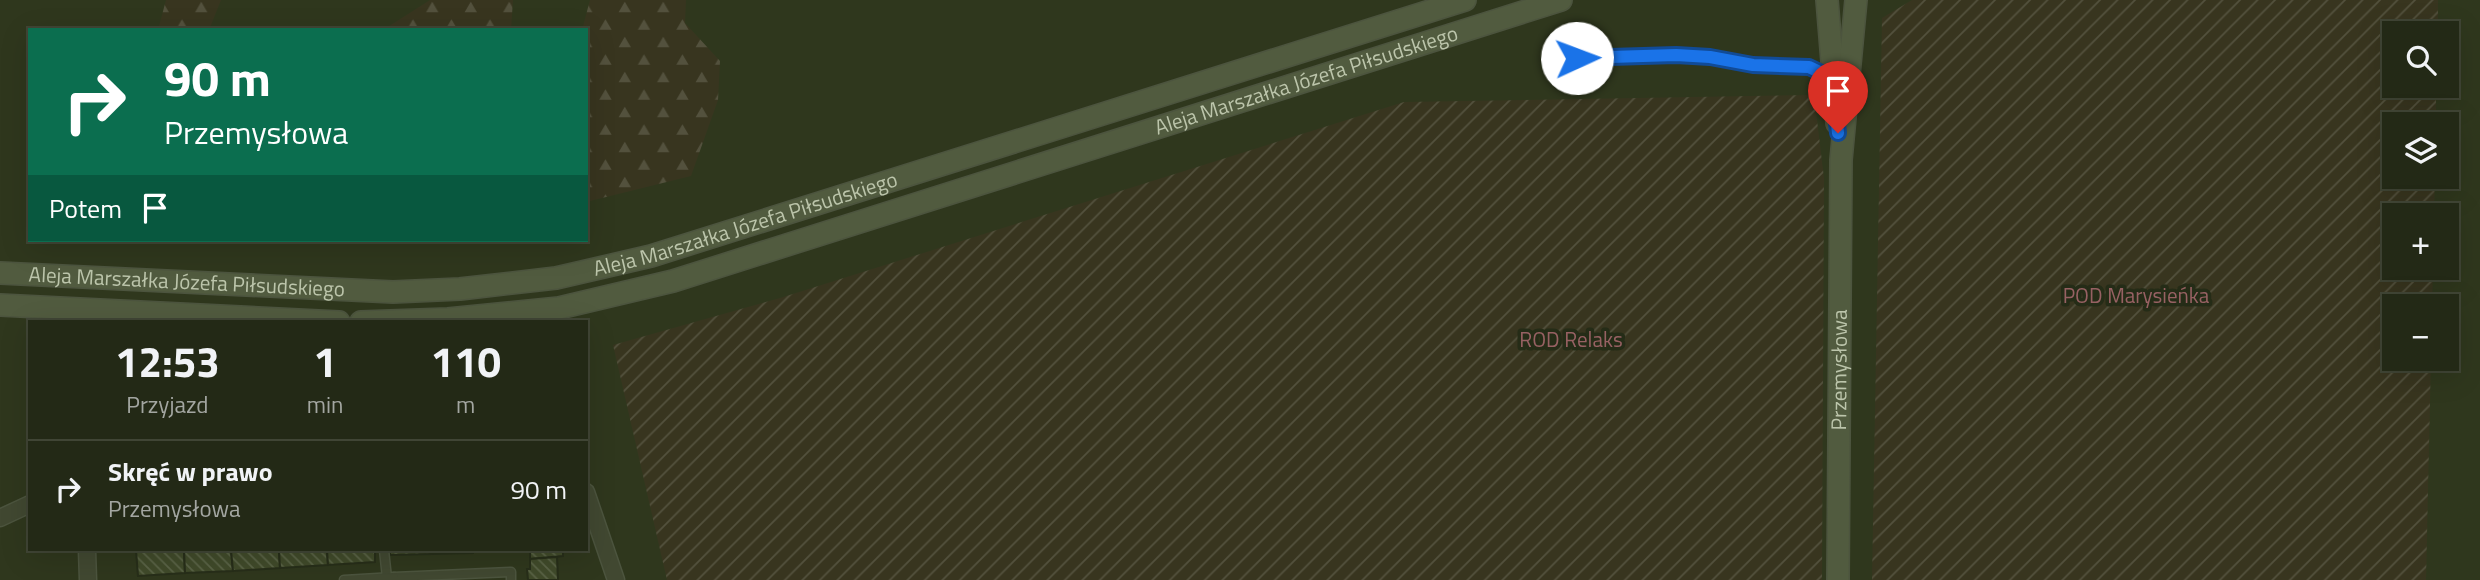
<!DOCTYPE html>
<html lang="pl">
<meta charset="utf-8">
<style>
:root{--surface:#232916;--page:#2f3523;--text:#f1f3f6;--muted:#a3a6a1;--line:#404535}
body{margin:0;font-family:"Titillium Web",sans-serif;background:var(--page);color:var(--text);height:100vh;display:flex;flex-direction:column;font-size:26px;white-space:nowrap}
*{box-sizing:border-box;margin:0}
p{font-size:23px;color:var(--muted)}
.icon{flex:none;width:38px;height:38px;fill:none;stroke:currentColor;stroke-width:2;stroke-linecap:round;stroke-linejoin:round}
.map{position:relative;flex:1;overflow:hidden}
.drawer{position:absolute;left:28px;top:320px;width:560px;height:231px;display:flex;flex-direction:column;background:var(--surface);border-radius:0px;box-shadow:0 7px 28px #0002,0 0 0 2px var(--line)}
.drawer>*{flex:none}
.top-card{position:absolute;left:28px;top:28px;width:560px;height:214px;border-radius:0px;box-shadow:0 7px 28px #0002,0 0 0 2px var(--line);background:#0b6e4f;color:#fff;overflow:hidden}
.controls{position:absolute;left:2382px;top:21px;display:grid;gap:14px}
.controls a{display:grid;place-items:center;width:77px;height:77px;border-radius:0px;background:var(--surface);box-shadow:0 7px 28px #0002,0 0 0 2px var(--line);font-size:35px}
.pin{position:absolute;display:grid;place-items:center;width:60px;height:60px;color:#fff;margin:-72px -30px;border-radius:50% 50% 50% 0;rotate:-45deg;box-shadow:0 0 7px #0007}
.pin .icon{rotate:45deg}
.me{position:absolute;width:77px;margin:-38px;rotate:88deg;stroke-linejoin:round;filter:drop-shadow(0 0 5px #0008)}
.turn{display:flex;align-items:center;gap:24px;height:147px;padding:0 21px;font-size:32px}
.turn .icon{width:91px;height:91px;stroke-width:2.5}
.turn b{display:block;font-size:49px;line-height:60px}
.then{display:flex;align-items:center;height:66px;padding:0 21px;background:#0003;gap:14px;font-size:26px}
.eta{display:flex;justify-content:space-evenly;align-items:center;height:119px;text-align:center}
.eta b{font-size:42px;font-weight:700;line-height:49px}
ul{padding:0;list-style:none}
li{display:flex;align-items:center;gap:21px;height:98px;padding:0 21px;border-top:2px solid var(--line)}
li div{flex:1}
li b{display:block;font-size:26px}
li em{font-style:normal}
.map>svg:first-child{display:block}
.forest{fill:url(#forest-firs)}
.garden{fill:url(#garden-furrows)}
.building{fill:url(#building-back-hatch);stroke:#272e19;stroke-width:2}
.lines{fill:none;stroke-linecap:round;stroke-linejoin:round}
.lane-casing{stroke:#4c543e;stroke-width:11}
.street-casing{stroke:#4c543e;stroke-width:19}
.secondary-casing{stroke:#4c543e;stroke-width:24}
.lane{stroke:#414831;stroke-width:8}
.street{stroke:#414831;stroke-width:16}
.secondary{stroke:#515b3f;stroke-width:21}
.route-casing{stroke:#114b97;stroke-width:18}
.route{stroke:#1a73e8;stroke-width:12}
.labels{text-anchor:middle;stroke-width:7;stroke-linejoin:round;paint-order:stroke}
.street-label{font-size:21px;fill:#bcc5ab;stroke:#252c17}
.park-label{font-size:21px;fill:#976163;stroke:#252c17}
</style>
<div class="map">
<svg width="2480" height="580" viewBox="0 0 2480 580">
<defs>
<pattern id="forest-firs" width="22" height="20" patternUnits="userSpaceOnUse" patternTransform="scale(1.75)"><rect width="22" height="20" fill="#38351f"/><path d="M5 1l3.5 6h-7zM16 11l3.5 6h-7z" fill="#53513d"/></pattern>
<pattern id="garden-furrows" width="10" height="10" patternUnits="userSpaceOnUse" patternTransform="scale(1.75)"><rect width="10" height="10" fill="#38351f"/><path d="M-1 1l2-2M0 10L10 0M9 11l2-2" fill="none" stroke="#53513d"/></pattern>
<pattern id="building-back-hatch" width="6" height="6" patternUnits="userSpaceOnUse" patternTransform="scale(1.75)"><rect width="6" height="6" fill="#404a2a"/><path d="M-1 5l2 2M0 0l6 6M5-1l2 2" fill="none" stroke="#5a6346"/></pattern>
</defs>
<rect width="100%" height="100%" fill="#2f371d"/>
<g class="forest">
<polygon points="166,0 221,0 209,30 158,30"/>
<polygon points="430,0 513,0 511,30 383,30"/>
<polygon points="590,0 686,0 685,23 720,61 718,100 691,176 586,202 586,30 582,30"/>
</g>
<g class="garden">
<polygon points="1912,0 2438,0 2438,33 2394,33 2394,86 2436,86 2436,124 2394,124 2394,177 2435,177 2434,215 2394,215 2394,268 2433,268 2432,306 2394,306 2394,359 2431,359 2426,580 1872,580 1882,18"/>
<polygon points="1814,95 1824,178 1822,580 667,580 613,345 780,298 1404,102"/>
</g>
<g class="building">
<polygon points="136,550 184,550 185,573 138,576"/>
<polygon points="184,550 231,550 233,571 185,573"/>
<polygon points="231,550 279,550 280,568 233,571"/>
<polygon points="279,550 327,550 328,565 280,568"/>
<polygon points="327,550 375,550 375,562 328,565"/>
<polygon points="390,550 473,550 473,553 390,555"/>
<polygon points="530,550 563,550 563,556 530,559"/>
<polygon points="557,557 558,580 528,580 527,569 530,569 530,559"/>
</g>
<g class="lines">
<defs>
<g id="lane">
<polyline points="1577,58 1676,55 1710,57 1753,65 1809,67 1830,77"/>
<polyline points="384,550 387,578"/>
<polyline points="394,577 511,572 511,580"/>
<polyline points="344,580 394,577 394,580"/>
</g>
<g id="street">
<polyline points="586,492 616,580"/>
<polyline points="0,518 30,504"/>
<polyline points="87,550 88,580"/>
</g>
<g id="secondary">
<polyline points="1827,0 1837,123"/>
<path id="s1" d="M0 273 393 292 460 289 556 278 651 256 1465 0"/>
<polyline points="0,305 339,322"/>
<path id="s2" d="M361 322 448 319 559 308 673 281 1561 0"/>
<path id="s3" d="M1838 580 1841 160 1856 0"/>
</g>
</defs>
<use href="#lane" class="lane-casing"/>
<use href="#street" class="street-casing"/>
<use href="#secondary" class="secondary-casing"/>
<use href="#lane" class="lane"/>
<use href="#street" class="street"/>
<use href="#secondary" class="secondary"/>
</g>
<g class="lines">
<defs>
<polyline id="route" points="1577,58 1676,55 1710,57 1753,65 1809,67 1832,78 1838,133"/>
</defs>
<use href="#route" class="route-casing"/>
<use href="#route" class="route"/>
</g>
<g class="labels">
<g class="street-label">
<text dy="7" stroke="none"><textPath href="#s2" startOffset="980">Aleja Marszałka Józefa Piłsudskiego</textPath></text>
<text dy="7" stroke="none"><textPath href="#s1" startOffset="754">Aleja Marszałka Józefa Piłsudskiego</textPath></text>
<text dy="7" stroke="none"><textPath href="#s1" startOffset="187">Aleja Marszałka Józefa Piłsudskiego</textPath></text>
<text dy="7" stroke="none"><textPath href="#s3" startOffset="210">Przemysłowa</textPath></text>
</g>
<g class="park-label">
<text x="2136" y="303">POD Marysieńka</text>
<text x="1571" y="347">ROD Relaks</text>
</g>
</g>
</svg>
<div class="controls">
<a><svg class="icon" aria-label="search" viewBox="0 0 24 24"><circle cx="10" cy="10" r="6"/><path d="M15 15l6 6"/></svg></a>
<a><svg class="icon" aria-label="layers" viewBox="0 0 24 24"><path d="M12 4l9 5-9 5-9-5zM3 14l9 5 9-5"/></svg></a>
<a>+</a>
<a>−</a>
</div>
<div class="pin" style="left:1838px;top:133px;background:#d93025"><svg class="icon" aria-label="arrive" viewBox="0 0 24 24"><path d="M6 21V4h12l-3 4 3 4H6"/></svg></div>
<svg class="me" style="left:1577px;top:58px" viewBox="-20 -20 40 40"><circle r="19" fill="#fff"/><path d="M0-13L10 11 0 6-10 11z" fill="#1a73e8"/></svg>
<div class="top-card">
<div class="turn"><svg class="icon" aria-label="right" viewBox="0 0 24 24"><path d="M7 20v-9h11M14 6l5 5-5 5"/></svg><div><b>90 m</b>Przemysłowa</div></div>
<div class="then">Potem<svg class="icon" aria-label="arrive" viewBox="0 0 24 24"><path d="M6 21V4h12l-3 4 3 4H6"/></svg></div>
</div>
<section class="drawer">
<div class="eta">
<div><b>12:53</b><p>Przyjazd</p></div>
<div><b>1</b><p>min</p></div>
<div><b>110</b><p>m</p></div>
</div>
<ul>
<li><svg class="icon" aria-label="right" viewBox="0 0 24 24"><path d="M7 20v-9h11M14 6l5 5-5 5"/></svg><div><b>Skręć w prawo</b><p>Przemysłowa</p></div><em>90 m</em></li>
</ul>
</section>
</div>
